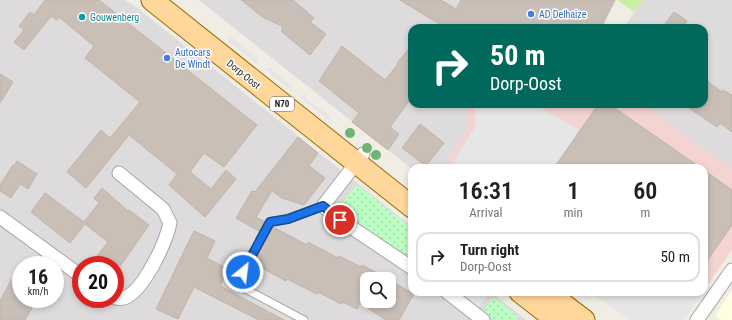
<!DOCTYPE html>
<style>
:root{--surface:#fff;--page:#f6f6f6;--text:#222;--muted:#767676;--line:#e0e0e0}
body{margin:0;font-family:"Roboto Condensed",sans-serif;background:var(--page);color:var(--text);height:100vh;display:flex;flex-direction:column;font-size:15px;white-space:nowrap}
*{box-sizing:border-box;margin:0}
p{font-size:13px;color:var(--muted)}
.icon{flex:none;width:22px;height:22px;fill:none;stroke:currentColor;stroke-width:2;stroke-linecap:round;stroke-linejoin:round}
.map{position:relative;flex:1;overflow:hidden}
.drawer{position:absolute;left:408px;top:164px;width:300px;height:132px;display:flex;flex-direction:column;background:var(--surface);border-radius:12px;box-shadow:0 2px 6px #0003}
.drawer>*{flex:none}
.guide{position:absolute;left:408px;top:24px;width:300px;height:84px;border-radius:12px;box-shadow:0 2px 6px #0003;background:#00695c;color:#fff;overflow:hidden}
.controls{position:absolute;left:360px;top:272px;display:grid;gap:8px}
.controls a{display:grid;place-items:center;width:36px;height:36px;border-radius:8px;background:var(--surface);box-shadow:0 2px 6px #0003;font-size:20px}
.speed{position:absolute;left:12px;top:256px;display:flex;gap:8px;font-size:20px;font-weight:700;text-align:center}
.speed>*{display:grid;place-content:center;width:52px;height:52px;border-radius:50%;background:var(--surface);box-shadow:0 2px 6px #0003;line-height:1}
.speed small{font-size:10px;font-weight:400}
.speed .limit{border:6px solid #d22;background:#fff;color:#111}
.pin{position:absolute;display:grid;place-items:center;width:34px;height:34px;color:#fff;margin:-17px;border:2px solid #fff;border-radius:50%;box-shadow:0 1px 4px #0007}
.me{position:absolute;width:44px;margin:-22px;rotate:29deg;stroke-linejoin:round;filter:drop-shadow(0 0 3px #0008)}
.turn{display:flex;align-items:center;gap:14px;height:84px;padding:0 16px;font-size:18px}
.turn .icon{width:52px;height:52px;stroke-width:2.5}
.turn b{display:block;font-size:28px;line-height:34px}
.eta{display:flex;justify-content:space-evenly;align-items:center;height:68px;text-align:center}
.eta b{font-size:24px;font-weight:600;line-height:28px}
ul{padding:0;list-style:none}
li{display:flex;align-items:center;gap:12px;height:50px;margin:0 8px 6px;padding:0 8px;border:2px solid var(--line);border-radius:12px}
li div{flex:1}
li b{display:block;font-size:15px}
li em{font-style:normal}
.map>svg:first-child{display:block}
.residential{fill:#dddbdb;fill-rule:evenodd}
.commercial{fill:#f3d4d1}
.education{fill:#feffde}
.grass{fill:#c7efa5}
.park{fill:url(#park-dots)}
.parking{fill:#e6e6e6}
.building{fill:#c9bfb6;stroke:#c3b3a5}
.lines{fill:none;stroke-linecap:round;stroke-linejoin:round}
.service-casing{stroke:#a5a5a5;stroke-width:9}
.minor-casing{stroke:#a5a5a5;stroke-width:15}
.primary-casing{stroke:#996c00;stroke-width:23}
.service{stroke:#fff;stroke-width:7}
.minor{stroke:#fff;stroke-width:13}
.primary{stroke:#ffd79a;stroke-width:21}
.tree{fill:#6db570}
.route-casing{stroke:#114b97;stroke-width:10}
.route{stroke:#1a73e8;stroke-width:7}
.shop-dot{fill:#3f7fe0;stroke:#fff;stroke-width:1.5}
.culture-dot{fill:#0f9aa8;stroke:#fff;stroke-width:1.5}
.labels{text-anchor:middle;stroke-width:3;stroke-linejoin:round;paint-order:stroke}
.shield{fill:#fff;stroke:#626262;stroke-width:1}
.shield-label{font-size:9px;font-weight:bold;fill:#1e1e1e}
.shop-label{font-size:10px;fill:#366cbe;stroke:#fff;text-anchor:start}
.culture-label{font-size:10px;fill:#0d838f;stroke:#fff;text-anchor:start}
.street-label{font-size:10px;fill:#1e1e1e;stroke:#fff}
</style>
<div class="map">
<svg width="732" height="320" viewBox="0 0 732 320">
<defs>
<pattern id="park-dots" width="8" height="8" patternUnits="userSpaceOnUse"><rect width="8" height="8" fill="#bdfec4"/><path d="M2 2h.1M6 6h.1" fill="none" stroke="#a2d9a8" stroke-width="1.8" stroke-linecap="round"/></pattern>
</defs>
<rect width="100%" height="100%" fill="#f0ede4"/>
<g class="residential">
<path d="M0 0H125L140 10 412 227V292H491L526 320H0ZM21 265H55V299H21ZM81 265H115V299H81ZM367 279H389V301H367Z"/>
<polygon points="199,0 461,0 447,28 412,28 412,104 461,104 468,109 468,127 443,168 412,169"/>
<polygon points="643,0 732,0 732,169 641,104 704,104 704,28 624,28"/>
</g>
<polygon class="commercial" points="461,104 641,104 732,169 732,250 704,290 704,168 443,168 468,127 468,109"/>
<polygon class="education" points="732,290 732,320 721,320 715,316"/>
<polygon class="grass" points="617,0 643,0 634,12"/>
<g class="park">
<polygon points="357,185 412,229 412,259 375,235 344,218 340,205"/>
<polygon points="494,297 518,317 515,320 494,320 483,311"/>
</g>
<g class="parking">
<polygon points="230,36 257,57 257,64 227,40"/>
<polygon points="270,68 293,87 291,90 264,69"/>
<polygon points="303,95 331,117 329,120 300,98"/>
<polygon points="477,104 533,104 580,130 553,168 449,168 475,127 475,107"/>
<polygon points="447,292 487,292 489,294 474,313"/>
<polygon points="590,292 703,292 683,320 630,320"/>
</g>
<g class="building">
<polygon points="45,0 99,0 257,125 224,167 204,153 190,172 211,189 226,170 236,179 205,217 169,185 177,174 129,135 86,188 67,172 101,130 110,138 140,102 85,58 94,46 59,17 57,20 51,16 24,50 14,42 24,30 19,26 30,12 34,15"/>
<polygon points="241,0 293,0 314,18 310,22 326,34 310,55 282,32 282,26 264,18"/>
<polygon points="400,0 441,0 456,9 461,0 615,0 601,28 446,28"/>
<polygon points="674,12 687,21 682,28 662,28"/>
<polygon points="412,45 412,97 390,127 399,134 388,150 352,122 359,113 319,81 342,46 385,80 398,64 397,63"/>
<polygon points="0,74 13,82 0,103"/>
<polygon points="704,79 722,92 723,90 732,95 732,132 720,123 717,127 683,104 704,104"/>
<polygon points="612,106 701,168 554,168 595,109"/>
<polygon points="420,124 444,143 426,166 402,148"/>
<polygon points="298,137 318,153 309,166 325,178 304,205 282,198 272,191 256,217 265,222 259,231 236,218 252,191 255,192"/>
<polygon points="17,161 37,174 28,189 20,184 11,198 0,191 0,185 13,165 14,166"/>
<polygon points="704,170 732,190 732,225 704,265"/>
<polygon points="102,188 128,211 129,210 149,225 121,265 90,265 108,242 85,224 70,243 31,212 45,193 84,222 99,203 94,198"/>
<polygon points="273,227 307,245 308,242 338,258 339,256 361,267 362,265 389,279 367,279 367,301 389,301 389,280 414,294 399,320 386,320 360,303 357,309 343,302 341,304 318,292 317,294 287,279 286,281 253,263"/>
<polygon points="194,231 215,241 207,258 228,269 220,286 284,320 259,320 194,287 178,319 156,309"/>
<polygon points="12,279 21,284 21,299 37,299 25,320 0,320 0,301"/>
</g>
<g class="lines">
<defs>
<polyline id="service" points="304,320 236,284 270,222 288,219 323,206"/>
<g id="minor">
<polyline points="363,154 323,206 336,217 412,268"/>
<polyline points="0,217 81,276"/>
<polyline points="447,292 483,320"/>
<path d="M115 298C118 298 121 299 124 298 144 291 166 242 170 223L163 209 119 173"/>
<polyline points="697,320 732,270"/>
</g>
<g id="primary">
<polyline points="152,0 412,207"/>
<polyline points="520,292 556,320"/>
<polyline points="547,292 584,320"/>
</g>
</defs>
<use href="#service" class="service-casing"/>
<use href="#minor" class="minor-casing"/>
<use href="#primary" class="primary-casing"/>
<use href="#service" class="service"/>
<use href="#minor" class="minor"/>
<use href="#primary" class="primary"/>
</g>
<g class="tree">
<circle cx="350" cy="133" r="5"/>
<circle cx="367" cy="148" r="5"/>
<circle cx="376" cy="155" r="5"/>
</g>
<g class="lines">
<defs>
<polyline id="route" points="243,272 270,222 288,219 323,206 340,220"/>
</defs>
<use href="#route" class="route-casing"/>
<use href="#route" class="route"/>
</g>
<g class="shop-dot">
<circle cx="531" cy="14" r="4"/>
<circle cx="167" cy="58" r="4"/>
</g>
<circle class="culture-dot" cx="82" cy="17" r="4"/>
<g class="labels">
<rect class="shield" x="270" y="97" width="24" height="14" rx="3"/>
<g class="shield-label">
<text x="282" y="107">N70</text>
</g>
<g class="shop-label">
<text x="539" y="18">AD Delhaize</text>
<text x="175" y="56">Autocars<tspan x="175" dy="12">De Windt</tspan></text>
</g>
<g class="culture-label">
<text x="90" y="21">Gouwenberg</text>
</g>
<g class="street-label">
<text transform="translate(244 74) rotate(39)" y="4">Dorp-Oost</text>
</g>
</g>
</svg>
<div class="controls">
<a><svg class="icon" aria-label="search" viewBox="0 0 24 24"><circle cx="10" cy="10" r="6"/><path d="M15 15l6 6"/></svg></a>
</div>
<div class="speed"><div>16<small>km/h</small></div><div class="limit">20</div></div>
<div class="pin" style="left:340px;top:220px;background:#d93025"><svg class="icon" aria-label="arrive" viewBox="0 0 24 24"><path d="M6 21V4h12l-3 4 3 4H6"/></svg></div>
<svg class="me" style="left:243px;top:272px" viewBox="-20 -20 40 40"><circle r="17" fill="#1a73e8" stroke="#fff" stroke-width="3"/><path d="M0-11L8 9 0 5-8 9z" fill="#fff"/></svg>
<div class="guide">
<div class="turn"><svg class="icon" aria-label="right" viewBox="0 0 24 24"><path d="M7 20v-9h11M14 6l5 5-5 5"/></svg><div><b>50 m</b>Dorp-Oost</div></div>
</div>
<section class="drawer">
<div class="eta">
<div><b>16:31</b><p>Arrival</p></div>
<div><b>1</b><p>min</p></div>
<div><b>60</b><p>m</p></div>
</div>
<ul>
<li><svg class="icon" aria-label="right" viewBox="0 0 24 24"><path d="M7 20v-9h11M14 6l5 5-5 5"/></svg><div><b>Turn right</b><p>Dorp-Oost</p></div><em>50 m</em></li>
</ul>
</section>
</div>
